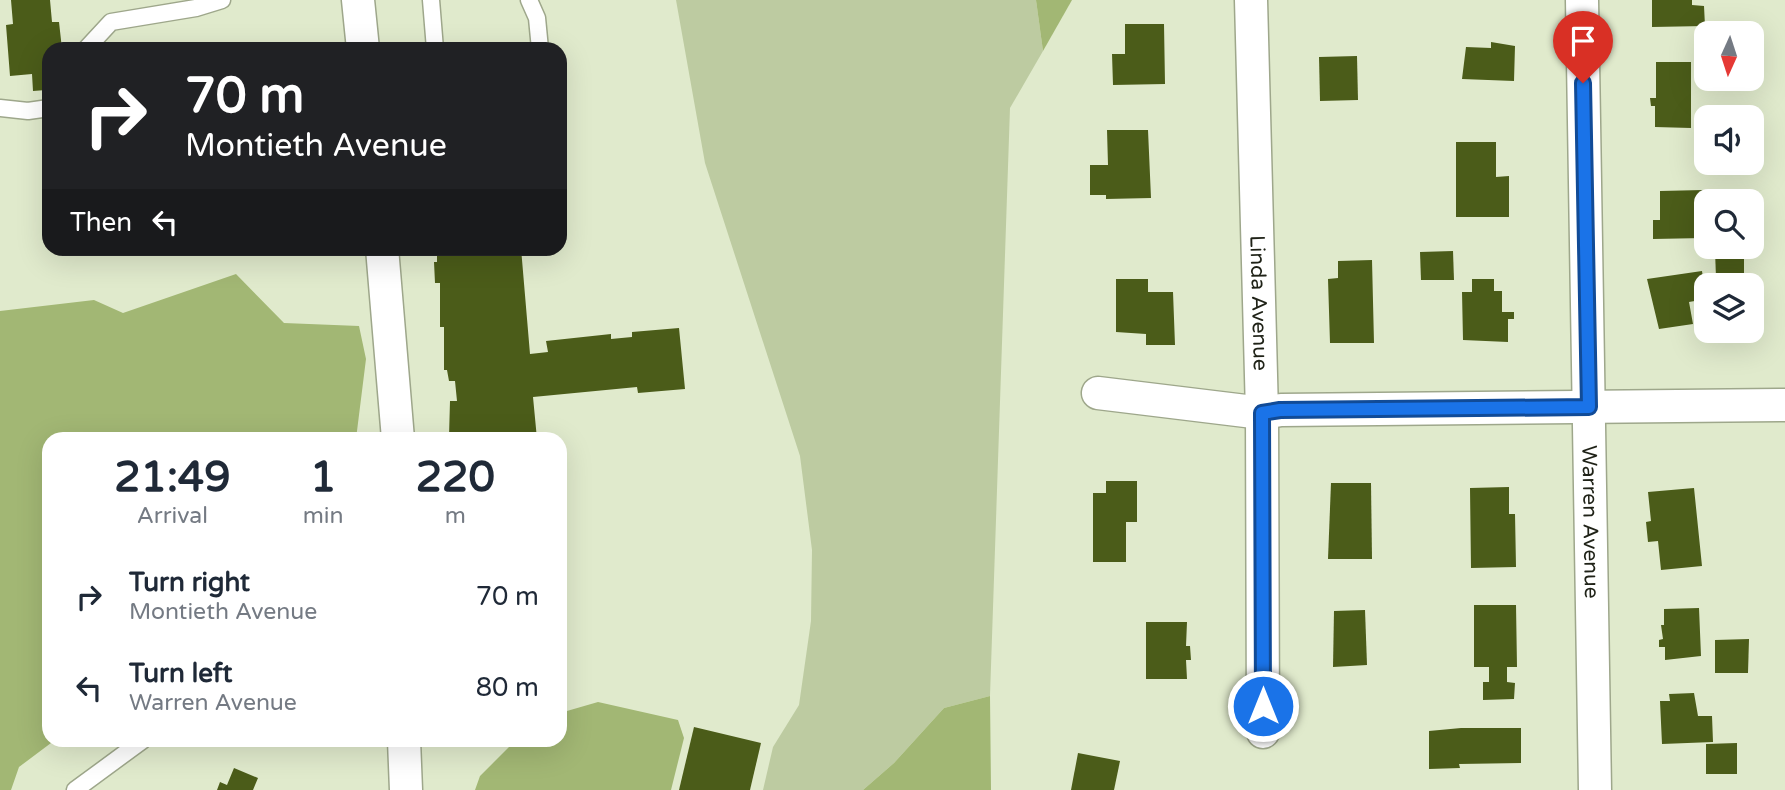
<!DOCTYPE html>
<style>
:root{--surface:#fff;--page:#f2f2f3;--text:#1f2937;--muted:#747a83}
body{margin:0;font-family:"Varela Round",sans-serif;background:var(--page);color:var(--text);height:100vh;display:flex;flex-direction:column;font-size:26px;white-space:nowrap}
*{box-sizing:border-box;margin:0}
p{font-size:23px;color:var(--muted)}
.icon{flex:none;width:38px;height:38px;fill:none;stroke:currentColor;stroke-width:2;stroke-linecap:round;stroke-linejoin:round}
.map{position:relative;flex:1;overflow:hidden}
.drawer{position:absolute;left:42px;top:432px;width:525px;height:315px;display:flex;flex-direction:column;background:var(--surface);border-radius:21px;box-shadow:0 7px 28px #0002}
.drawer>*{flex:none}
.banner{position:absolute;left:42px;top:42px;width:525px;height:214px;border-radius:21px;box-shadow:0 7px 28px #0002;background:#202124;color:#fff;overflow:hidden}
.needle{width:46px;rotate:183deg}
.controls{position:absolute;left:1694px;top:21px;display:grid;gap:14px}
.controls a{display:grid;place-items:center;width:70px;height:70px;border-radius:14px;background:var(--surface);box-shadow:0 7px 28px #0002;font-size:35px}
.pin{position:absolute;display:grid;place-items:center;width:60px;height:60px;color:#fff;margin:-72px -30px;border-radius:50% 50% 50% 0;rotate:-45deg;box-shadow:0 0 7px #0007}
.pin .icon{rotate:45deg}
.me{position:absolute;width:77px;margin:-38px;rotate:0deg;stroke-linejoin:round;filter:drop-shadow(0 0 5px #0008)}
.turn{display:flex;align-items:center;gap:24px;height:147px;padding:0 28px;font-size:32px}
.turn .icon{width:91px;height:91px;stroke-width:2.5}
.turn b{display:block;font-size:49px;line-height:60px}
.then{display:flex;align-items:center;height:66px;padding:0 28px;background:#0003;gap:14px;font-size:26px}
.eta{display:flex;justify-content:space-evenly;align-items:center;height:119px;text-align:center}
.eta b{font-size:42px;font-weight:700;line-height:49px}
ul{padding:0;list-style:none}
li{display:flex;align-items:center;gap:21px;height:91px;padding:0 28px}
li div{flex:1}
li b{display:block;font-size:26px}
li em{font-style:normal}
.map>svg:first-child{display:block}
.green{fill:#bdcba1}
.forest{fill:#a2b774}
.building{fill:#4b5c19}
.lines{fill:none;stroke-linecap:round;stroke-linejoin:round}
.lane-casing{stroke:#9ea78b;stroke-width:19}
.street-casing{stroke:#9ea78b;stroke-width:35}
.lane{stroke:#fff;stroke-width:16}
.street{stroke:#fff;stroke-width:32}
.route-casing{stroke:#114b97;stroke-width:18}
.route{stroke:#1a73e8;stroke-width:12}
.labels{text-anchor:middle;stroke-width:7;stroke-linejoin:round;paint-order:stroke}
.street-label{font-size:21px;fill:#1f2217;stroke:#e0eacc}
</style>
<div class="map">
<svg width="1785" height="790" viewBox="0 0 1785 790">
<rect width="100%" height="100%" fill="#e0eacc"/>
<polygon class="green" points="676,0 1036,0 1043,51 1010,108 990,696 944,708 894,763 863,790 763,790 773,747 799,705 811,621 812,550 800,456 705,163"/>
<g class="forest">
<polygon points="1036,0 1072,0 1043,51"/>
<polygon points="236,274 284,323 359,326 366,359 356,439 49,439 49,740 55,740 19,767 11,790 0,790 0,311 94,300 123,313"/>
<polygon points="990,696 991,790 863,790 894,763 944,708"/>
<polygon points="598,702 678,720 684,738 671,790 475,790 480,776 516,740 560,740 560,713"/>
</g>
<g class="building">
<polygon points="11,0 50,0 52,22 59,22 62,49 49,49 49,72 45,73 46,90 33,91 32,74 10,76 6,25 13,24"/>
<polygon points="1652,0 1692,0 1692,5 1704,6 1705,26 1652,27"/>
<polygon points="1125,24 1164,24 1165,84 1113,85 1112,54 1125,54"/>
<polygon points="1491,42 1515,46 1514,81 1462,79 1466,47 1491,48"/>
<polygon points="1357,56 1358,100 1320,101 1319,57"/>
<polygon points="1656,62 1691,62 1691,128 1655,127 1655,106 1651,106 1650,98 1656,98"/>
<polygon points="1107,130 1148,130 1151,198 1106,199 1106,195 1090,195 1090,165 1108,165"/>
<polygon points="1456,142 1496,142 1496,177 1509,176 1509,217 1456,217"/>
<polygon points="1703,190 1704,238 1653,239 1653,220 1660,220 1660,191"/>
<polygon points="521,248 530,354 548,352 546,341 611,334 611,339 632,337 632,332 679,328 685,389 638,393 637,387 533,397 537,439 449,437 450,401 457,401 455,381 449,381 447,370 444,370 444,327 440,327 440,283 435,283 434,262 437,262 437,250"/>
<polygon points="1744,249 1744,277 1716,278 1715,250"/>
<polygon points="1453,251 1454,280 1421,280 1420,252"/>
<polygon points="1372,260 1374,343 1330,343 1328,279 1338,278 1338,261"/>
<polygon points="1702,271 1706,299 1689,302 1693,324 1659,329 1647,279"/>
<polygon points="1116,279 1148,279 1148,292 1173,292 1175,345 1146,345 1146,334 1116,332"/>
<polygon points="1472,279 1494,279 1494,291 1502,291 1502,312 1514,312 1514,319 1508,319 1508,342 1463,340 1462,292 1472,292"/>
<polygon points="1106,481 1137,481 1137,522 1126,522 1126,562 1093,562 1093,493 1106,493"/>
<polygon points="1331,483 1371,483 1372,559 1328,559"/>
<polygon points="1509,487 1509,514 1515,514 1516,567 1471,568 1470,488"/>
<polygon points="1694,488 1702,566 1661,570 1658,541 1648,542 1646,522 1651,521 1648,492"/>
<polygon points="1474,605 1516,605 1517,667 1507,667 1507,682 1515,683 1514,699 1483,700 1483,682 1489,682 1489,667 1474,667"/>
<polygon points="1699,608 1701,656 1665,660 1665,647 1659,647 1659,640 1663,639 1661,625 1664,625 1664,609"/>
<polygon points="1365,610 1367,665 1333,667 1334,611"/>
<polygon points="1146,622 1187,622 1186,646 1190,646 1191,660 1186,660 1187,679 1146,679"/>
<polygon points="1749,639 1748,673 1715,673 1715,640"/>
<polygon points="1694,693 1698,716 1712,716 1713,742 1662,744 1660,701 1670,701 1669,694"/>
<polygon points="694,727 761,743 750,790 679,790"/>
<polygon points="1461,728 1521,728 1521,763 1459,764 1460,768 1429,769 1429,731"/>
<polygon points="1737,743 1737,774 1706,774 1706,744"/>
<polygon points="1078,753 1120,761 1114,790 1071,790"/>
<polygon points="234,768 258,778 253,790 217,790 220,782 227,785"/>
</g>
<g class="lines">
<defs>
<g id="lane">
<polyline points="431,0 435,49"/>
<polyline points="529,0 537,18 540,49"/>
<polyline points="86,49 111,22 196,8 222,0"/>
<polyline points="0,108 28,111 49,108"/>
<polyline points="75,790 143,740"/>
</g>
<g id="street">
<polyline points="358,0 363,49"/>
<path id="s1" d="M1251 0 1262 413 1263 732"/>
<path id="s2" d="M1582 0 1595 790"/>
<polyline points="382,248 398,439"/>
<polyline points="1098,393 1262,413 1281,410 1785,405"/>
<polyline points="404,740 406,790"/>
</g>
</defs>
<use href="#lane" class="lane-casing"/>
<use href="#street" class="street-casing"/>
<use href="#lane" class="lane"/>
<use href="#street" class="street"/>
</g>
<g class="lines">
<defs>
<polyline id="route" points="1263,706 1262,413 1280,410 1589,407 1583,83"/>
</defs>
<use href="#route" class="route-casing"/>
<use href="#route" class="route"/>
</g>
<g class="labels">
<g class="street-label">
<text dy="7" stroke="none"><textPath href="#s1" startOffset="303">Linda Avenue</textPath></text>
<text dy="7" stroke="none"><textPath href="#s2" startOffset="522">Warren Avenue</textPath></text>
</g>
</g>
</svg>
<div class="controls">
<a><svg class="needle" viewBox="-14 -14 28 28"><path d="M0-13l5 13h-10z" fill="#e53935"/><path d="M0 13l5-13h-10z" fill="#747a83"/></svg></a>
<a><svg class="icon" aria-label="sound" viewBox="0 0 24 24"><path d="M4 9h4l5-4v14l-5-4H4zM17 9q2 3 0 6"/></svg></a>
<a><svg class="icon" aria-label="search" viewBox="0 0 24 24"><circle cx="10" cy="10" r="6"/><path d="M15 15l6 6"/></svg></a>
<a><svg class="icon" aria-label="layers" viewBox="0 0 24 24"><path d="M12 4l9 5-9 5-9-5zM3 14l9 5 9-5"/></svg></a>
</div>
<div class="pin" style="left:1583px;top:83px;background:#d93025"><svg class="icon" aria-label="arrive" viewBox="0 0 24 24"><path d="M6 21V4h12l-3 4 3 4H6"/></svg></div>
<svg class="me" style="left:1263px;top:706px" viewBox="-20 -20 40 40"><circle r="17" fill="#1a73e8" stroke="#fff" stroke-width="3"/><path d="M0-11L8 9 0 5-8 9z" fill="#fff"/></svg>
<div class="banner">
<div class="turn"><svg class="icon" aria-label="right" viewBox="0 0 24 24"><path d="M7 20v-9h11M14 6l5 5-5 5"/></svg><div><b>70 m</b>Montieth Avenue</div></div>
<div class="then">Then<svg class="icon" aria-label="left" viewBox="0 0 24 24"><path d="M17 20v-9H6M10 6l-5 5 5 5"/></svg></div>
</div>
<section class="drawer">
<div class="eta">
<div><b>21:49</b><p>Arrival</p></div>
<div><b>1</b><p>min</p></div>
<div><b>220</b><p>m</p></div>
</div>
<ul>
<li><svg class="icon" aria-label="right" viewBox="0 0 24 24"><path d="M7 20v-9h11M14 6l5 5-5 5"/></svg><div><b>Turn right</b><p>Montieth Avenue</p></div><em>70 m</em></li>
<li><svg class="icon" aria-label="left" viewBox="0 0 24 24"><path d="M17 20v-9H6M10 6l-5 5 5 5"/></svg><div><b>Turn left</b><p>Warren Avenue</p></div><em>80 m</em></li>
</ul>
</section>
</div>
